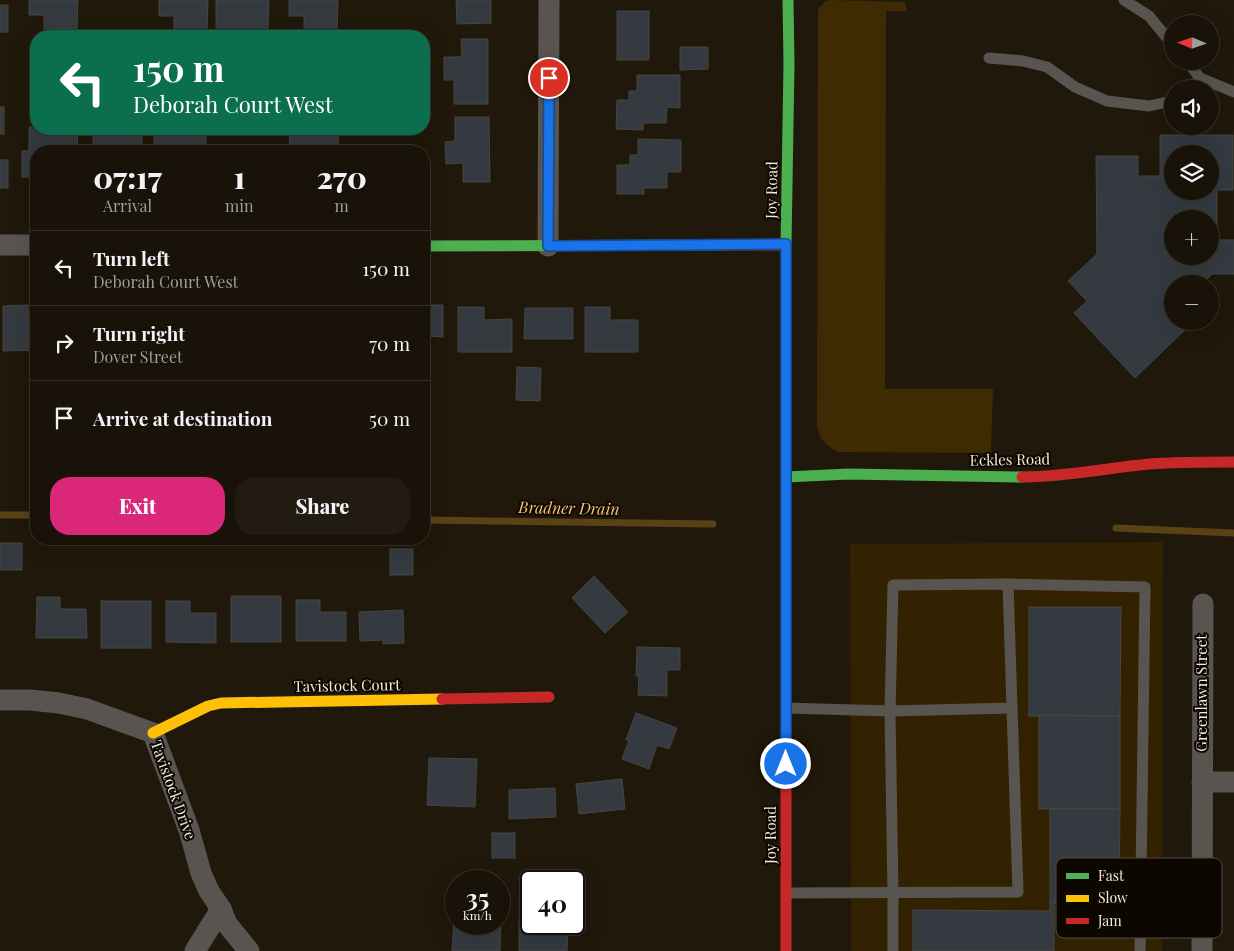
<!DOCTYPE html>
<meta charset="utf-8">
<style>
:root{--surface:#181208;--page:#211b12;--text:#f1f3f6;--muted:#9f9e9c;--line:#363229;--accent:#db2777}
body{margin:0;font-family:"Playfair Display",serif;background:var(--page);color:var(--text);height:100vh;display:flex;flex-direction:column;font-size:19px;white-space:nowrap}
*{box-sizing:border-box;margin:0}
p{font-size:16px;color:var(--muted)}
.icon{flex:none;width:28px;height:28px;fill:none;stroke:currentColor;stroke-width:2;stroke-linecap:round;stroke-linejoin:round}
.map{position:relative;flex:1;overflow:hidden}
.sheet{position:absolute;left:30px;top:145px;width:400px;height:400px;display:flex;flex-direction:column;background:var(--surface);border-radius:20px;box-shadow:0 5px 20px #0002,0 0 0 1px var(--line)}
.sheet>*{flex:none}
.guide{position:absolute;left:30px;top:30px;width:400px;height:105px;border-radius:20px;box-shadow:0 5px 20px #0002,0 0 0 1px var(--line);background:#0b6e4f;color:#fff;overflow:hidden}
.needle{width:32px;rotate:272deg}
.buttons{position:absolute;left:1164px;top:15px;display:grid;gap:10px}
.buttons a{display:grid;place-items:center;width:55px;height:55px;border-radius:50%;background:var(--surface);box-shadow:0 5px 20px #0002,0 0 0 1px var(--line);font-size:25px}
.speed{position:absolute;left:445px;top:870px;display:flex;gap:10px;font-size:25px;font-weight:700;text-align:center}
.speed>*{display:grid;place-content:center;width:65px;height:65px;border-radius:50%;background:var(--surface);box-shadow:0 5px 20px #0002,0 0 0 1px var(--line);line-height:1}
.speed small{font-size:12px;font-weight:400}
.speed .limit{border:2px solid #111;border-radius:8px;background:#fff;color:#111}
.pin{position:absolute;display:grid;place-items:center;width:42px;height:42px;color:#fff;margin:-21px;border:2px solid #fff;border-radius:50%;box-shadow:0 1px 5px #0007}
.me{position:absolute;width:55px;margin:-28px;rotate:0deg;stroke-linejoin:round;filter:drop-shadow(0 0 4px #0008)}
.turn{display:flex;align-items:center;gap:18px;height:105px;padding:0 20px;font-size:22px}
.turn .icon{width:65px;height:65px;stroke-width:2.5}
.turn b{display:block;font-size:35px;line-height:42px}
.eta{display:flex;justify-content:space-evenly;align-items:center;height:85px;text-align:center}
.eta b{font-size:30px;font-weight:800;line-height:35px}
.action{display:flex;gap:10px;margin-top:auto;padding:10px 20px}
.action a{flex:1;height:58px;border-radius:20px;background:var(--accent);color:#fff;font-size:20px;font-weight:800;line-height:58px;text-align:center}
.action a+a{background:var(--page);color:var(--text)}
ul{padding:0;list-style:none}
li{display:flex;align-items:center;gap:15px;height:75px;padding:0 20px;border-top:1px solid var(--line)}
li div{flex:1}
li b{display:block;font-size:19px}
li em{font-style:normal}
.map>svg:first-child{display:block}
.built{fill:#322201}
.green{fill:#3f2b03}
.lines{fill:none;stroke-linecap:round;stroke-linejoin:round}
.stream{stroke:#594215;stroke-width:7}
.building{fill:#343a3f;stroke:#454644;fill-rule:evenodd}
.lane{stroke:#585550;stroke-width:11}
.street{stroke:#585550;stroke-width:21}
.fast{stroke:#4caf50;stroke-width:11}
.slow{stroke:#ffc107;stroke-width:11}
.jam{stroke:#c62828;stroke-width:11}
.route-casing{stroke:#114b97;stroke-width:12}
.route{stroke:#1a73e8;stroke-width:9}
.labels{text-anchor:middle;stroke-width:4;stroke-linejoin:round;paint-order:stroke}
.street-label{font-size:15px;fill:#f4eada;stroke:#0d0701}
.water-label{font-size:16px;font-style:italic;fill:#f8c56f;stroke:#0d0701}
.key{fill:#0d0701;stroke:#524b42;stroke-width:1}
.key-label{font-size:14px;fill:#f4eada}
</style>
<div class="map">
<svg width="1234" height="951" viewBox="0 0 1234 951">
<rect width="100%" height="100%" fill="#20180a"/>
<polygon class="built" points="1163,542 1162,951 851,951 850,544"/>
<path class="green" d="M832 0 905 2 907 11H886L885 389H993L991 453 838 452C825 444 820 441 817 426L818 9 826 1Z"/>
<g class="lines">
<g class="stream">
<polyline points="0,515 36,515"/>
<polyline points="424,520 713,524"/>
<polyline points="1116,528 1234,533"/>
</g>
</g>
<g class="building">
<polygon points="29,0 78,0 77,29 44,29 44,15 29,15"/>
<polygon points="159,0 208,0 207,30 174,30 174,16 159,16"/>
<polygon points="216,0 269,0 268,30 216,30"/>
<polygon points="289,0 338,0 337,30 304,30 304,16 289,16"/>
<polygon points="456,0 491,0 491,23 457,24"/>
<rect x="0" y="5" width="8" height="27"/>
<rect x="617" y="11" width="32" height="49"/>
<polygon points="461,39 488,39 488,104 454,104 454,80 444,80 444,57 462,57"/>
<polygon points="680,47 708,47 708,69 680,70"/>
<polygon points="637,75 680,75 680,108 667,107 666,123 643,123 643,130 616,129 617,100 629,100 629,91 637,91"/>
<rect x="0" y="107" width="4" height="27"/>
<polygon points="455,117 489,117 490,182 463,182 463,163 446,164 445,142 455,141"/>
<polygon points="29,127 36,127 36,129 78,129 77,151 36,151 36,177 22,177 22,151 29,151"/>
<polygon points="93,129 142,129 142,151 87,151 87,149 93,149"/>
<rect x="154" y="129" width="52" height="22"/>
<polygon points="290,129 339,129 338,151 289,151"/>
<path d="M1160 135H1233V190H1217V240H1234V274H1212L1202 284H1172V321H1194L1135 378 1074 313 1087 301 1068 281 1097 254 1096 156H1138V176H1160ZM1172 154H1210V191H1172ZM1172 219H1210V256H1172Z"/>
<polygon points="638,139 681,140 681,172 667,172 667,188 644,188 644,194 617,194 617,165 630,165 630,155 638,155"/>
<polygon points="221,145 269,146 269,151 221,151"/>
<polygon points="351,145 400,145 399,151 351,151"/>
<rect x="0" y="160" width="8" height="28"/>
<polygon points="28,305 28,318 36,318 36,350 3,351 3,306"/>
<polygon points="424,305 443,305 443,337 424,336"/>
<polygon points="458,307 484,307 484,320 512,319 512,352 458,352"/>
<polygon points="585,307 610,307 610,320 638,320 638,352 585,352"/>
<polygon points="525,308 573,308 573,339 524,339"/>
<polygon points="517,367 541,368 540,401 516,400"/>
<rect x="0" y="543" width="22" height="27"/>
<rect x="390" y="549" width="23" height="26"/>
<polygon points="594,576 628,612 605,633 572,598"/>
<rect x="231" y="596" width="50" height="46"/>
<polygon points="37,597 60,597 60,609 86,609 87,638 36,638"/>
<polygon points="296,600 320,600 320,612 346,612 346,641 296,641"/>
<rect x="101" y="601" width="50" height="47"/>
<polygon points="166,601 190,601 190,613 216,613 216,643 166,642"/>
<polygon points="1029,607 1121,607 1120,716 1029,716"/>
<polygon points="403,610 404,643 383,644 383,640 360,641 359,612"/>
<polygon points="637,647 680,648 680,670 667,670 667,696 638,695 639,676 636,676"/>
<polygon points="636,713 677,728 669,749 657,745 649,769 622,759 629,740 626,740"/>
<polygon points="1039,715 1120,716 1120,809 1039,809"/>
<polygon points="429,758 477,759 475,807 427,805"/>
<polygon points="622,779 625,809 579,814 576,784"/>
<polygon points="555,788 556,817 509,819 509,790"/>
<polygon points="1050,809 1120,809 1119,904 1050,903"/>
<rect x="492" y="833" width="23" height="25"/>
<polygon points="1050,903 1054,903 1054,951 913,951 913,910 1050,911"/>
<polygon points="454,920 456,920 456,924 499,924 499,922 501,922 500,951 452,951"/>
<polygon points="519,922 531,922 531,924 568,924 567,951 519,951"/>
</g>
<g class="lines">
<g class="lane">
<polyline points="1124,0 1149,16 1172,44"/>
<polyline points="989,58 1023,61 1047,67 1075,87 1107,101 1149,106 1172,101"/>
<polyline points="1187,61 1200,78"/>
<polyline points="1191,89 1200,78 1234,92"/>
<polyline points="1008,584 1145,587 1140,951"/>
<polyline points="786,893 1018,892 1008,584 893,585 890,711 786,708"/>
<polyline points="893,951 893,893 890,711 1012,708"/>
</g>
<g class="street">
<polyline points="0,245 36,245"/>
<polyline points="548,246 549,0"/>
<polyline points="0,700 30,700 59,703 87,709 153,733 189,830 201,873 209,891 221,909 227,924 249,951"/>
<polyline points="1202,782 1234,782"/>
<polyline points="195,951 221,909"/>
<polyline points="1202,951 1203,604"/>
</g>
<g class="fast">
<polyline points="424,246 722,245"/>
<polyline points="786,382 786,245 789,64 788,0"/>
<polyline points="786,477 849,474 1022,477"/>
</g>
<g class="slow">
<polyline points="786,382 786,729"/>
<polyline points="153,733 208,706 221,703 442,699"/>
</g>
<g class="jam">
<polyline points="722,245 786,245"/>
<path d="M1022 477C1065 477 1107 468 1149 464 1177 462 1206 462 1234 462"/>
<polyline points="442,699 549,697"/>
<polyline points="786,729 786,951"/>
</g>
</g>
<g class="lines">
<defs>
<polyline id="route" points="549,78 548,246 786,244 786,764"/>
</defs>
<use href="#route" class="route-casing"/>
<use href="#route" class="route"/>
</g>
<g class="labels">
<g class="street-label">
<text transform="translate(772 190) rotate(-89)" y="5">Joy Road</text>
<text transform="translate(1010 460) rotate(-1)" y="5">Eckles Road</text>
<text transform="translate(347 686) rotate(-1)" y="5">Tavistock Court</text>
<text transform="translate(1202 693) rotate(-90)" y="5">Greenlawn Street</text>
<text transform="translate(173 790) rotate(70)" y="5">Tavistock Drive</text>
<text transform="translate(771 835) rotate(-90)" y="5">Joy Road</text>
</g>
<g class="water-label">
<text transform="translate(569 508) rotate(1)" y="6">Bradner Drain</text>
</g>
</g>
<rect x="1056" y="858" width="166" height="80" rx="8" class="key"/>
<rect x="1066" y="873" width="23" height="6" fill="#4caf50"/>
<rect x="1066" y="895" width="23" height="7" fill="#ffc107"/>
<rect x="1066" y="918" width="23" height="6" fill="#c62828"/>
<g class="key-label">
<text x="1098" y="881">Fast</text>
<text x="1098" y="903">Slow</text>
<text x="1098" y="926">Jam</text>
</g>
</svg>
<div class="buttons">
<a><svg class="needle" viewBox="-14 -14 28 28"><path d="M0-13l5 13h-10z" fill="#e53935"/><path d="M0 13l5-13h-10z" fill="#9f9e9c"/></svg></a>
<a><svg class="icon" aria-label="sound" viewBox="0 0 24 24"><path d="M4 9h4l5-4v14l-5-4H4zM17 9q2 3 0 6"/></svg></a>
<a><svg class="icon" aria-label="layers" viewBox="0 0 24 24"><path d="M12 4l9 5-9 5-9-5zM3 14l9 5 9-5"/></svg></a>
<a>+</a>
<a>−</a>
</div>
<div class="speed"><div>35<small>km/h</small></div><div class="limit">40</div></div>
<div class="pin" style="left:549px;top:78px;background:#d93025"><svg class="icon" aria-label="arrive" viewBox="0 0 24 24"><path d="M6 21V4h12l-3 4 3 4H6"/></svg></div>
<svg class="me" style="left:786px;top:764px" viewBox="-20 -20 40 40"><circle r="17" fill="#1a73e8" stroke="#fff" stroke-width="3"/><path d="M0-11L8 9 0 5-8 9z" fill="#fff"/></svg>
<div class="guide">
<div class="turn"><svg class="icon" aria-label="left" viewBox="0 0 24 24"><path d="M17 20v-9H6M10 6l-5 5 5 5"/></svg><div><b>150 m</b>Deborah Court West</div></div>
</div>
<section class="sheet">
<div class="eta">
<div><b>07:17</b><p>Arrival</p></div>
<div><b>1</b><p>min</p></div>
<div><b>270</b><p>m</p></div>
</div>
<ul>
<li><svg class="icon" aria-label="left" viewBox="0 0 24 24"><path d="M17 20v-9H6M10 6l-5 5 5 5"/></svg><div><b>Turn left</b><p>Deborah Court West</p></div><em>150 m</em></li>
<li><svg class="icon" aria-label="right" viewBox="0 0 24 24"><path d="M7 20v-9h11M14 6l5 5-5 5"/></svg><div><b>Turn right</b><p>Dover Street</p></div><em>70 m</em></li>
<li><svg class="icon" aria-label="arrive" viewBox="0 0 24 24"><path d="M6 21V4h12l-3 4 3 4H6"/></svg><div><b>Arrive at destination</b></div><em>50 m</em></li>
</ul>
<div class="action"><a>Exit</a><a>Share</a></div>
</section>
</div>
